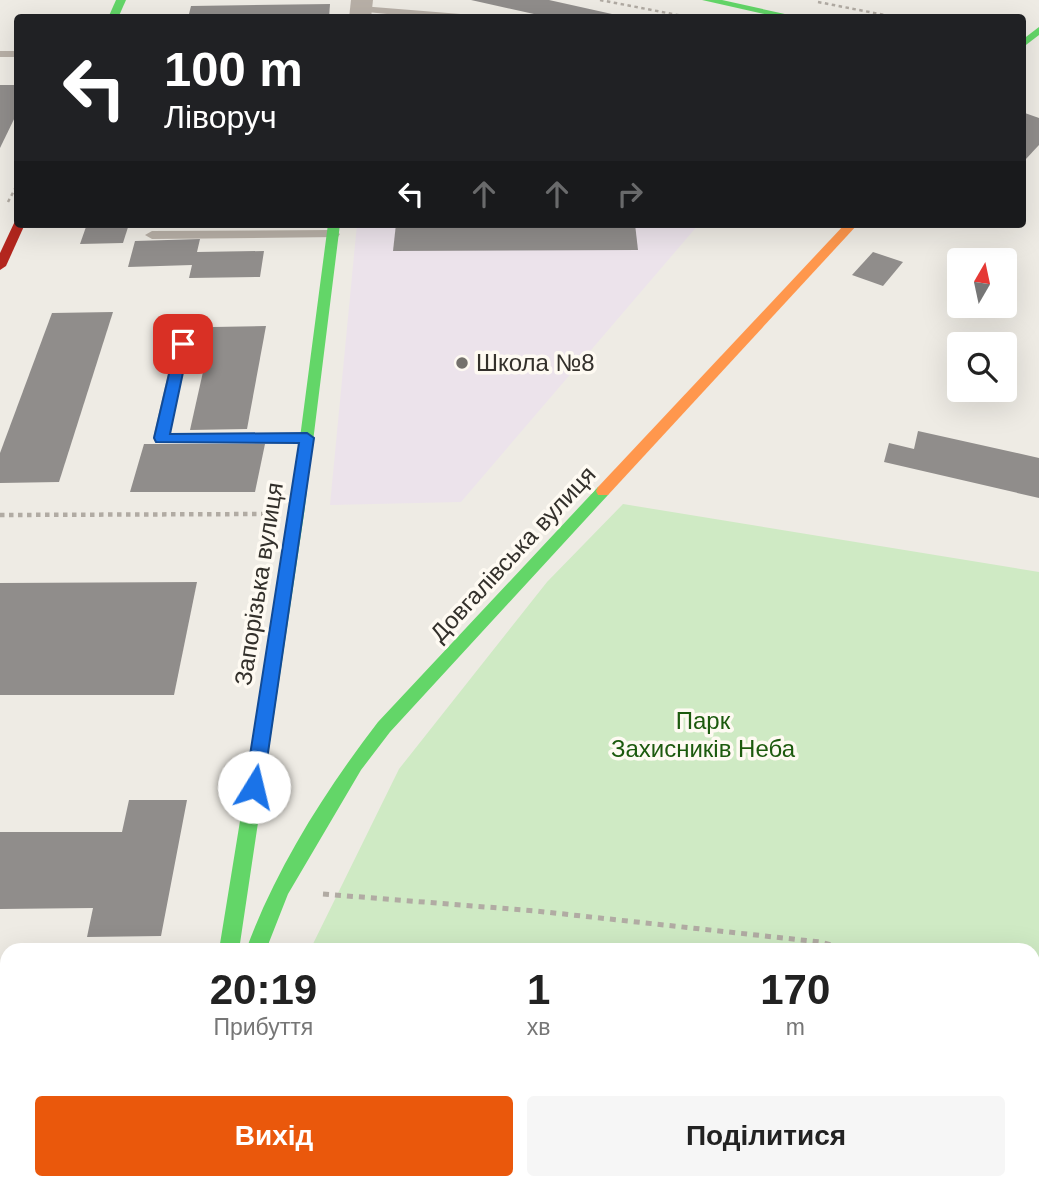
<!DOCTYPE html>
<html lang="uk">
<meta charset="utf-8">
<style>
:root{--surface:#fff;--page:#f6f6f6;--text:#222;--muted:#767676;--accent:#ea580c}
body{margin:0;font-family:Arial,sans-serif;background:var(--page);color:var(--text);height:100vh;display:flex;flex-direction:column;font-size:26px;white-space:nowrap}
*{box-sizing:border-box;margin:0}
p{font-size:23px;color:var(--muted)}
.icon{flex:none;width:38px;height:38px;fill:none;stroke:currentColor;stroke-width:2;stroke-linecap:round;stroke-linejoin:round}
.map{position:relative;flex:1;overflow:hidden}
.panel{position:absolute;left:0px;top:943px;width:1040px;height:247px;display:flex;flex-direction:column;background:var(--surface);border-radius:21px 21px 0 0;box-shadow:0 7px 28px #0002}
.panel>*{flex:none}
.guide{position:absolute;left:14px;top:14px;width:1012px;height:214px;border-radius:7px;box-shadow:0 7px 28px #0002;background:#202124;color:#fff;overflow:hidden}
.needle{width:46px;rotate:9deg}
.buttons{position:absolute;left:947px;top:248px;display:grid;gap:14px}
.buttons a{display:grid;place-items:center;width:70px;height:70px;border-radius:7px;background:var(--surface);box-shadow:0 7px 28px #0002;font-size:35px}
.pin{position:absolute;display:grid;place-items:center;width:60px;height:60px;color:#fff;margin:-30px;border-radius:14px;box-shadow:0 4px 10px #0006}
.me{position:absolute;width:77px;margin:-38px;rotate:9deg;stroke-linejoin:round;filter:drop-shadow(0 0 5px #0008)}
.turn{display:flex;align-items:center;gap:24px;height:147px;padding:0 35px;font-size:32px}
.turn .icon{width:91px;height:91px;stroke-width:2.5}
.turn b{display:block;font-size:49px;line-height:60px}
.lanes{display:flex;align-items:center;height:66px;padding:0 35px;background:#0003;justify-content:center;gap:35px;direction:ltr}
.lanes .off{opacity:.35}
.eta{display:flex;justify-content:space-evenly;align-items:center;height:119px;text-align:center}
.eta b{font-size:42px;font-weight:800;line-height:49px}
.cta{display:flex;gap:14px;margin-top:auto;padding:14px 35px}
.cta a{flex:1;height:80px;border-radius:7px;background:var(--accent);color:#fff;font-size:28px;font-weight:800;line-height:80px;text-align:center}
.cta a+a{background:var(--page);color:var(--text)}
.map>svg:first-child{display:block}
.education{fill:#ece3eb}
.green{fill:#cfeac4}
.building{fill:#908d8b}
.lines{fill:none;stroke-linecap:round;stroke-linejoin:round}
.path-far2{stroke:#b1aba3;stroke-width:2.5;stroke-dasharray:3.5 3.5;stroke-linecap:butt}
.path-far1{stroke:#b1aba3;stroke-width:4.5;stroke-dasharray:4.5 4.5;stroke-linecap:butt}
.path{stroke:#b1aba3;stroke-width:5;stroke-dasharray:6 6;stroke-linecap:butt}
.lane{fill:#b8b0a7;fill-rule:evenodd}
.street{fill:#b8b0a7;fill-rule:evenodd}
.fast{fill:#63d668;fill-rule:evenodd}
.slow{fill:#ff974d;fill-rule:evenodd}
.jam{fill:#b3261e;fill-rule:evenodd}
.route{fill:#1a73e8;stroke:#114b97;stroke-width:2}
.poi-dot{fill:#74716c;stroke:#fefaf2;stroke-width:2.5}
.labels{text-anchor:middle;stroke-width:7;stroke-linejoin:round;paint-order:stroke}
.poi-label{font-size:24px;fill:#33302b;stroke:#fefaf2;text-anchor:start}
.street-label{font-size:24px;fill:#33302b;stroke:#fefaf2}
.park-label{font-size:24px;fill:#1c5a0e;stroke:#fefaf2}
</style>
<div class="map">
<svg width="1039" height="1189" viewBox="0 0 1039 1189">
<rect width="100%" height="100%" fill="#eeebe4"/>
<polygon class="education" points="357,224 699,224 461,502 330,505"/>
<polygon class="green" points="623,504 1039,572 1039,1189 242,1189 243,1183 1032,1183 1032,950 310,950 399,769 547,582"/>
<g class="building">
<polygon points="471,0 549,0 630,18 552,18"/>
<polygon points="330,4 329,18 188,18 191,6"/>
<polygon points="0,85 18,85 18,111 0,148"/>
<polygon points="1022,112 1039,118 1039,145 1025,160 1022,159"/>
<polygon points="87,224 129,224 123,243 80,244"/>
<polygon points="396,224 635,224 638,250 393,251"/>
<polygon points="200,239 197,252 264,251 260,277 189,278 192,265 128,267 135,241"/>
<polygon points="873,252 903,262 883,286 852,275"/>
<polygon points="113,312 59,482 0,483 0,453 52,313"/>
<polygon points="266,326 247,429 190,430 213,327"/>
<polygon points="918,431 1039,458 1039,498 884,462 889,443 914,449"/>
<polygon points="144,444 265,444 255,492 130,492"/>
<polygon points="197,582 174,695 0,695 0,583"/>
<polygon points="129,800 187,800 161,936 87,937 93,908 0,909 0,832 122,832"/>
<polygon points="48,1183 117,1183 116,1189 46,1189"/>
</g>
<g class="lines">
<g class="path-far2">
<polyline points="600,0 688,17"/>
<polyline points="818,2 900,18"/>
<polyline points="8,202 18,183"/>
</g>
<polyline class="path-far1" points="0,515 265,514"/>
<g class="path">
<polyline points="323,894 536,911 820,942 851,950"/>
<polyline points="1032,999 1039,1001"/>
</g>
<g class="lane">
<polygon points="361,6 473,15 478,18 427,18 357,11 356,9"/>
<rect x="0" y="51" width="18" height="6"/>
<polygon points="333,230 340,234 338,237 152,239 145,235 152,231"/>
<polygon points="182,339 189,344 170,433 307,433 315,438 313,442 155,442 153,438 175,344"/>
</g>
<polygon class="street" points="351,0 373,0 371,18 349,18"/>
<g class="fast">
<polygon points="116,0 126,0 118,18 108,18"/>
<polygon points="702,0 722,0 803,18 782,18"/>
<polygon points="1039,27 1039,35 1022,48 1022,40"/>
<polygon points="328,224 340,224 304,514 239,950 219,950 290,514"/>
<path d="M603 486 610 491 608 495 390 732 361 770 288 894 266 950H246C276 868 325 791 378 722L598 487Z"/>
<polygon points="179,1183 201,1183 200,1189 178,1189"/>
</g>
<polygon class="slow" points="845,224 858,224 608,495 598,495 596,491 598,487"/>
<polygon class="jam" points="15,221 25,224 6,266 0,270 0,253"/>
</g>
<polygon class="route" points="183,340 189,344 170,434 307,433 314,438 263,787 261,792 254,794 248,792 245,787 299,443 156,442 154,438 176,344"/>
<circle class="poi-dot" cx="462" cy="363" r="7"/>
<g class="labels">
<g class="poi-label">
<text x="476" y="371">Школа №8</text>
</g>
<g class="street-label">
<text transform="translate(513 554) rotate(-47)" y="8">Довгалівська вулиця</text>
<text transform="translate(259 584) rotate(-81)" y="8">Запорізька вулиця</text>
</g>
<g class="park-label">
<text x="703" y="729">Парк<tspan x="703" dy="28">Захисників Неба</tspan></text>
</g>
</g>
</svg>
<div class="buttons">
<a><svg class="needle" viewBox="-14 -14 28 28"><path d="M0-13l5 13h-10z" fill="#e53935"/><path d="M0 13l5-13h-10z" fill="#767676"/></svg></a>
<a><svg class="icon" aria-label="search" viewBox="0 0 24 24"><circle cx="10" cy="10" r="6"/><path d="M15 15l6 6"/></svg></a>
</div>
<div class="pin" style="left:183px;top:344px;background:#d93025"><svg class="icon" aria-label="arrive" viewBox="0 0 24 24"><path d="M6 21V4h12l-3 4 3 4H6"/></svg></div>
<svg class="me" style="left:254px;top:787px" viewBox="-20 -20 40 40"><circle r="19" fill="#fff"/><path d="M0-13L10 11 0 6-10 11z" fill="#1a73e8"/></svg>
<div class="guide">
<div class="turn"><svg class="icon" aria-label="left" viewBox="0 0 24 24"><path d="M17 20v-9H6M10 6l-5 5 5 5"/></svg><div><b>100 m</b>Ліворуч</div></div>
<div class="lanes"><svg class="icon" aria-label="left" viewBox="0 0 24 24"><path d="M17 20v-9H6M10 6l-5 5 5 5"/></svg><svg class="icon off" aria-label="ahead" viewBox="0 0 24 24"><path d="M12 20V5M6 11l6-6 6 6"/></svg><svg class="icon off" aria-label="ahead" viewBox="0 0 24 24"><path d="M12 20V5M6 11l6-6 6 6"/></svg><svg class="icon off" aria-label="right" viewBox="0 0 24 24"><path d="M7 20v-9h11M14 6l5 5-5 5"/></svg></div>
</div>
<section class="panel">
<div class="eta">
<div><b>20:19</b><p>Прибуття</p></div>
<div><b>1</b><p>хв</p></div>
<div><b>170</b><p>m</p></div>
</div>
<div class="cta"><a>Вихід</a><a>Поділитися</a></div>
</section>
</div>
